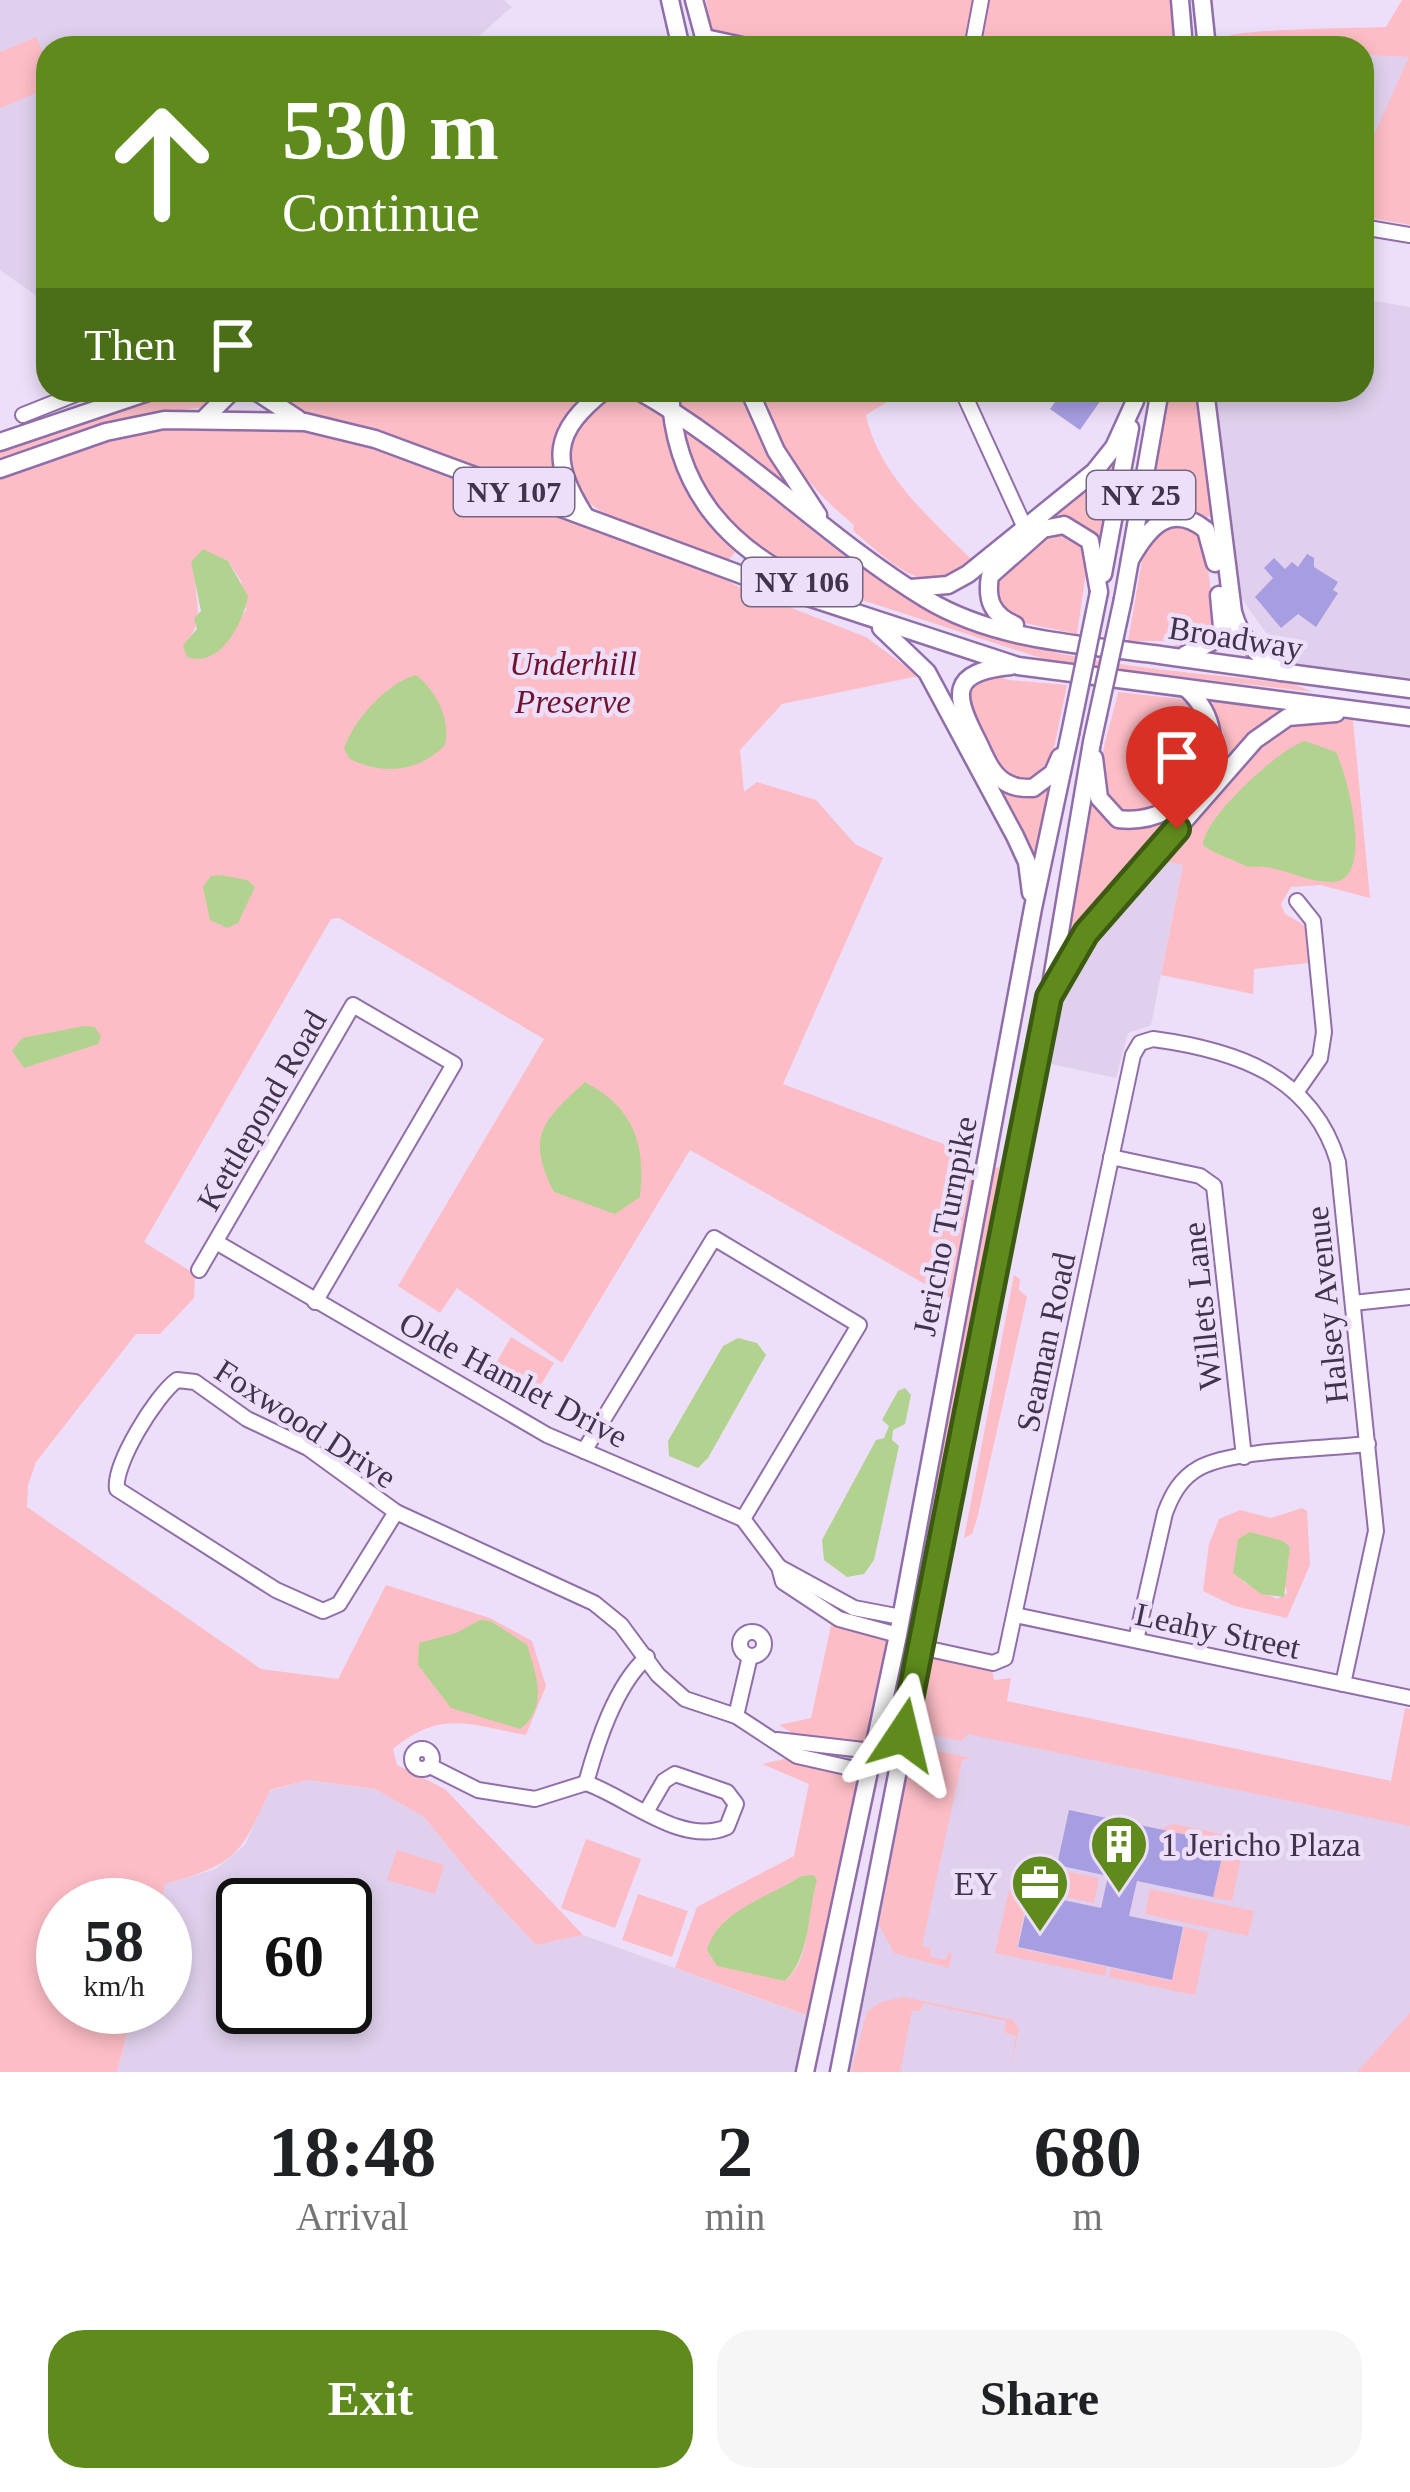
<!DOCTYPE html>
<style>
:root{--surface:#fff;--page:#f6f6f6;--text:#202124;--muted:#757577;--accent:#5e8b1c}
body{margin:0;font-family:Georgia,serif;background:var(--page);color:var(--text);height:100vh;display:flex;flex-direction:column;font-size:45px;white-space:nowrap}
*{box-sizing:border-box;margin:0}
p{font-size:39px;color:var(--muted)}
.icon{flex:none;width:66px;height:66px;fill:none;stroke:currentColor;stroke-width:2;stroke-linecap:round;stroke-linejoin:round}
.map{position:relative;height:2072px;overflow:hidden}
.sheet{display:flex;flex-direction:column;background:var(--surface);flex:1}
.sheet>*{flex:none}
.banner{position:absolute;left:36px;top:36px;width:1338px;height:366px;border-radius:36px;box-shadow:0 6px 18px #0003;background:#5e8b1c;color:#fff;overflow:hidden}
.speed{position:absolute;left:36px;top:1878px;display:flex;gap:24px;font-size:60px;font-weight:700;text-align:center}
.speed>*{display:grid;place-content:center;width:156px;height:156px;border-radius:50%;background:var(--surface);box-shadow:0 6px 18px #0003;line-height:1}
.speed small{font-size:30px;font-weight:400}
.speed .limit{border:6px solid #111;border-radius:18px;background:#fff;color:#111}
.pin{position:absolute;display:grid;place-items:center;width:102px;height:102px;color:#fff;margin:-123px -51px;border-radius:50% 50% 50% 0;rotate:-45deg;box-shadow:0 0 12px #0007}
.pin .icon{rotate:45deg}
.me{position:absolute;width:132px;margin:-66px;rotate:10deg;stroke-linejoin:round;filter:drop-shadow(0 0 9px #0008)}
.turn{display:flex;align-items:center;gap:42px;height:252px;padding:0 48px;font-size:54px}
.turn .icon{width:156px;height:156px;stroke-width:2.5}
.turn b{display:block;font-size:84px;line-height:102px}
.then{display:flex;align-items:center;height:114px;padding:0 48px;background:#0003;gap:24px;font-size:45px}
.eta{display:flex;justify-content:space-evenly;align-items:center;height:204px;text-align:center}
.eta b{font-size:72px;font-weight:600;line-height:84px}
.cta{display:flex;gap:24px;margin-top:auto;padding:24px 48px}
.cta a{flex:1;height:138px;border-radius:36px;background:var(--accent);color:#fff;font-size:48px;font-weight:600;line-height:138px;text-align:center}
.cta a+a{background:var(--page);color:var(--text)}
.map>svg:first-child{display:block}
.built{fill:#e0d0ed;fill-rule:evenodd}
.green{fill:#fdbdc6;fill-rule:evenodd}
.water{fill:#b2d38f}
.building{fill:#a79ee2}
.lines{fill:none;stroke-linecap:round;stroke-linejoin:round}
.minor-casing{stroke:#906eaa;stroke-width:18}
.major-casing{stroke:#906eaa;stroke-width:21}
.minor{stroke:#fff;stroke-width:14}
.major{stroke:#fff;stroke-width:16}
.major-bridge-casing{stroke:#906eaa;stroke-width:21;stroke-linecap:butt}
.major-bridge{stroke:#fff;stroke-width:16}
.route-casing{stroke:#3d5a12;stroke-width:30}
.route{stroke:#5e8b1c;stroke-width:21}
.labels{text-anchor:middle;stroke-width:9;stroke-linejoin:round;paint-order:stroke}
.shield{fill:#eddff9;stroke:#756681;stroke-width:3}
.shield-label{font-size:30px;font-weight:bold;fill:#41324d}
.street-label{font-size:33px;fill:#41324d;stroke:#eddff9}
.park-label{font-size:33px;font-style:italic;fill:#71132f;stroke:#eddff9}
.poi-label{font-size:33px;fill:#41324d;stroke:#eddff9;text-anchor:start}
</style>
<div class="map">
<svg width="1410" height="2072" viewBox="0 0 1410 2072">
<rect width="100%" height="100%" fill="#eddff9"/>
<g class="built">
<polygon points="0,0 504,0 512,7 465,48 48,48 48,304 0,270"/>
<polygon points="1362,55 1410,57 1362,164"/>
<polygon points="1362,299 1410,307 1410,678 1291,668 1242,599 1221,449 1213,390 1362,390"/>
<polygon points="1151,858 1183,864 1151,1025 1128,1033 1116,1078 1042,1062 1070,965"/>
<polygon points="919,1685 1410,1785 1410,2072 845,2072"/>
<path d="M308 1780 375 1789 424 1817 474 1879 536 1945 583 1935 808 2016 819 1999 805 2072H117L134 2007H165V1905H160L165 1884 216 1869 245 1845 269 1791ZM243 1905H345V2007H243Z"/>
</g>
<g class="green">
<polygon points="706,0 1170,0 1175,48 971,48 971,16 964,48 878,48 861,41 820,41 814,48 760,48 712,33"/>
<path d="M1402 0H1410V225L1371 218 1365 155 1409 57 1362 55V48L1232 43 1226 37C1239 29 1360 28 1386 27Z"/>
<polygon points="36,37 48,65 48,88 0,108 0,52"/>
<polygon points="169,390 230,390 211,406 127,418 0,462 0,449"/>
<path d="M264 390H594C565 413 548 441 558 479 561 488 568 497 570 504L305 414Z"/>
<path d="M614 390H623L666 414 694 497 736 551 728 561C690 547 582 520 569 477 565 464 570 443 571 429Z"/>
<polygon points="676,390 743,390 795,494 676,408"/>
<path d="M756 390H906L866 415C879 475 929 517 971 559 928 607 890 560 853 531L854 525C802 482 783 451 756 390Z"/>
<polygon points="1169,390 1199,390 1215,514 1203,519 1180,509 1147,514"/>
<path d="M178 426 288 427 332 435 696 564 743 589 866 637 919 676 782 704 740 750 744 792 757 782 816 800 855 844 883 858 783 1084 957 1149 983 1181 960 1304 690 1150 562 1363 457 1288 440 1313 398 1286 544 1039 339 918 331 919 144 1242 195 1274 194 1298 160 1334H136L36 1462 28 1485 27 1507 261 1669 338 1679 386 1585 490 1618 532 1641 546 1686 526 1735C470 1725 441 1709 393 1749L397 1765 445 1789 583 1935 536 1945 474 1879 424 1817 375 1789 308 1780 270 1790C240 1856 236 1864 165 1884L160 1905H63V2007H134L117 2072H0V478L119 435ZM228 561 241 581 246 610 230 632 184 645C205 621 196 607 195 578Z"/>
<path d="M684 427C766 489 842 566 935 612 1044 666 1173 669 1293 684L1313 692 1053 662 853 597 815 574 812 582C739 551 707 500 680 428Z"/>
<polygon points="1118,454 1101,550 1069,518 1043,521"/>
<polygon points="1178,521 1204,537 1216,631 1190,649 1175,648 1175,641 1128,641 1145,543 1152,532"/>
<polygon points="1060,529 1083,538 1087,565 1077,634 1015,621 997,605 994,580 1047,533"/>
<path d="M992 674 1009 680 1067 685 1052 758 1034 781C990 784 978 724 964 692L966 683Z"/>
<path d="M1118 692 1181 699 1206 718C1207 774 1178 817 1117 812 1084 782 1111 730 1118 692Z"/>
<polygon points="1212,699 1298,709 1266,722 1227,764 1222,762 1226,739 1220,736"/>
<polygon points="1310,718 1353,720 1370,898 1320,885 1291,887 1281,904 1285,914 1306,926 1309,963 1254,969 1253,994 1161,975 1183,865 1156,859 1274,730"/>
<polygon points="990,778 1014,794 1040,796 1046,788 1050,790 1036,878"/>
<polygon points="1091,795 1109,821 1159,820 1168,829 1065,946"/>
<polygon points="1000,1167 996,1207 927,1563 927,1520 995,1168"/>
<polygon points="1014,1275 1020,1279 1019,1290 1027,1297 977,1519 972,1534 964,1538"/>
<polygon points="511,1337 554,1363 529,1404 487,1379"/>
<path d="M1302 1508 1307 1511 1310 1565 1287 1618 1234 1606 1203 1591 1209 1544 1219 1519 1240 1510 1271 1518ZM1264 1538 1283 1541 1290 1548 1284 1582 1287 1593 1277 1599 1243 1582Z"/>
<polygon points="832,1621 897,1641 872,1751 803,1740 779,1725 811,1718"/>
<polygon points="935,1658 992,1670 994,1680 1011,1678 1007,1701 1391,1781 1405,1708 1410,1709 1410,1826 968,1734 962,1741 922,1733 917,1725 930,1660"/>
<polygon points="922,1747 971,1758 962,1760 922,1946 931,1949 930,1957 946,1960 948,1952 952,1954 949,1968 894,1953 879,1925 911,1756"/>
<path d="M797 1756 868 1772 809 2016 675 1968 697 1907 794 1856 809 1784 762 1764ZM801 1876C810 1908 813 1957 785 1981L743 1970 724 1922Z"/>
<polygon points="1174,1824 1245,1839 1232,1901 1213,1898 1225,1843 1160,1829"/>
<polygon points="586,1839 641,1859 615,1928 561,1908"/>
<polygon points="397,1850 444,1865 435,1894 387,1880"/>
<polygon points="1020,1862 1099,1878 1094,1903 1015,1887"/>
<polygon points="1150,1889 1254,1911 1248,1936 1145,1914"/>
<polygon points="1009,1890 1028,1894 1017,1948 1107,1967 1105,1976 995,1953"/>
<polygon points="638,1894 688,1911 672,1957 622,1940"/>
<polygon points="1184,1927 1208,1932 1195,1995 1109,1977 1111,1968 1172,1981"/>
<polygon points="904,1997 1013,2020 1019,2029 1010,2072 1016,2036 1004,2032 1006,2021 923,2003 920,2011 912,2011 900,2072 851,2072 867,2011 881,2002"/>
<polygon points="1410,2013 1410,2072 1357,2072"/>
</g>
<g class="water">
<path d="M203 549 228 561 248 596C243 623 220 669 187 657L183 645 197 629 194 618 201 611 191 562Z"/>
<path d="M416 675C436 690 451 720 445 745 418 773 382 775 350 759L344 749C353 720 387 683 416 675Z"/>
<path d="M1305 741 1336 752C1347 775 1376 881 1332 882 1303 883 1279 863 1248 867 1235 860 1213 854 1203 845 1202 820 1279 748 1305 741Z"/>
<polygon points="220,875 247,880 255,887 238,923 227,928 210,920 203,887 211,876"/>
<polygon points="84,1026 95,1027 101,1037 98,1044 24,1068 12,1051 22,1038"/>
<path d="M585 1082C634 1108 646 1144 640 1197L615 1214 554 1192C526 1135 542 1122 585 1082Z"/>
<polygon points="738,1338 757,1343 766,1355 708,1458 698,1468 669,1456 668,1441 723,1346"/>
<polygon points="905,1388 911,1395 905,1424 893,1430 892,1440 899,1446 874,1560 864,1574 847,1577 824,1560 822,1540 876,1440 884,1438 889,1426 882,1420 898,1391"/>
<polygon points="1250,1532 1283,1541 1290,1547 1284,1597 1261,1594 1233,1573 1238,1539"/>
<path d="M480 1620 491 1621 527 1645C536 1674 549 1707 520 1729L451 1708 418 1665 419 1643 456 1633Z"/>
<path d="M813 1875 817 1880C807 1913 811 1956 785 1981L717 1966 707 1950C718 1910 770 1897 801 1876Z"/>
</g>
<g class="building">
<polygon points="1064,390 1108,390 1080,430 1050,409"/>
<polygon points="1307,554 1314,558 1314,567 1338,582 1333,590 1338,593 1316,627 1298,614 1281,628 1255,597 1273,578 1264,568 1274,558 1285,569 1292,562 1298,567"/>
<polygon points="1069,1810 1225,1843 1213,1897 1137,1881 1129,1916 1183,1927 1172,1980 1018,1947 1030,1893 1101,1908 1108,1876 1057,1865"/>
</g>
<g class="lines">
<defs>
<g id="minor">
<polyline points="972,48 981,0"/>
<polyline points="1362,227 1410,235"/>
<polyline points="962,390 1025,528"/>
<polyline points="23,415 86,390"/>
<polyline points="1297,901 1313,921 1324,1032 1320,1058 1297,1091"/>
<polyline points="1111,1157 1200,1176 1214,1186 1244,1457"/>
<polyline points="216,1242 547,1435 743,1519 779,1567 783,1582 839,1619 898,1635"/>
<polyline points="199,1270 353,1005 454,1064 315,1302"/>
<polyline points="1353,1303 1410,1297"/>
<path d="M177 1380 195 1382 247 1419 308 1448 396 1512 339 1604 323 1611 276 1590 117 1489C113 1465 156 1395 177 1380Z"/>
<polyline points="584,1451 714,1238 859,1325 743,1519"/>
<polyline points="396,1512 594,1603 621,1625 658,1675 685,1699 736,1716 797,1756 868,1772"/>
<polyline points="779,1567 854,1608 901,1617"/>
<polyline points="1015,1615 1410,1698"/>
<circle cx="752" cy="1644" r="12"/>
<path d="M1136 1640 1165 1513C1172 1494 1181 1478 1199 1468 1233 1449 1326 1449 1368 1444"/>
<path d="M920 1647 993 1663 1005 1658 1133 1055 1140 1043 1153 1039C1235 1050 1312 1075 1338 1162L1376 1531 1343 1684"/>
<polyline points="736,1716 750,1656"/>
<polyline points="777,1740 872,1751"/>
<circle cx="422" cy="1759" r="10"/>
<polyline points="430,1766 478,1790 535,1799 586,1783"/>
<path d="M586 1783C627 1797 682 1847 727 1827L736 1804 727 1792 675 1774 664 1781 646 1812"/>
<path d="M586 1783C597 1743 615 1686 647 1657"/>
</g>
<g id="major">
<polyline points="670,0 681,48"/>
<polyline points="694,0 707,48"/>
<polyline points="1180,0 1184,48"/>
<polyline points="1202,0 1207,48"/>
<polyline points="705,38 751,48"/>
<polyline points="254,390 298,419"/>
<path d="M637 390C741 448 824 537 926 599 1001 644 1090 644 1174 657 1253 668 1331 679 1410 689"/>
<path d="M670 390C674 487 725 547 810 586"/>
<polyline points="749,390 776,451 818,515"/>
<path d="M1205 390 1233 612C1241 641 1258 655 1281 672"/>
<polyline points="206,417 233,390"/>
<polyline points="0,442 154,390"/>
<polyline points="0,469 106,432 164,420 305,422 375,439 750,578 1018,666 1410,717"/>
<path d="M585 516C550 460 552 432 605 390"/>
<path d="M1130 560C1148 528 1170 501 1206 530L1215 563"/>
<polyline points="1103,574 1130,428"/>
<polyline points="911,588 948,585 968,574 1094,472 1114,447 1135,401"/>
<polyline points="1123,599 1160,390"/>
<path d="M1015 625C992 615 986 600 990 576L1043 529 1064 525 1090 541 1099 592"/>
<polyline points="881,628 927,672 1015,836 1027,862 1031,893"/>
<polyline points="1185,655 1217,639 1222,627 1219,595"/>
<path d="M1011 666C949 672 953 694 978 742 985 756 991 774 1005 782 1014 788 1023 788 1033 788L1053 773 1060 757"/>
<path d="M1094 758 1099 798 1118 819C1189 828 1247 745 1187 689"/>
<polyline points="1055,986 1086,933 1255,740 1288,717 1336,713"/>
<polyline points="805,2072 898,1635 1033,908 1070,734"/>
<polyline points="839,2072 1049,997 1092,742"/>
</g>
</defs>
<use href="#minor" class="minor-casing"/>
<use href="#major" class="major-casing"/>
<use href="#minor" class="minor"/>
<use href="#major" class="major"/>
<defs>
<g id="major-bridge">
<polyline points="1070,734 1099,592"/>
<polyline points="1092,742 1123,599"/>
</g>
</defs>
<use href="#major-bridge" class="major-bridge-casing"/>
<use href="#major-bridge" class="major-bridge"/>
</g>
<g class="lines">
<defs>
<polyline id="route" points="903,1735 1049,997 1086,933 1177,829"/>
</defs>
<use href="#route" class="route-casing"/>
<use href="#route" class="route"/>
</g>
<defs>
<symbol id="building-pin" viewBox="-11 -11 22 30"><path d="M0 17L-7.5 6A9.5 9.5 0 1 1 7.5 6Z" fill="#5e8b1c" stroke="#eddff9"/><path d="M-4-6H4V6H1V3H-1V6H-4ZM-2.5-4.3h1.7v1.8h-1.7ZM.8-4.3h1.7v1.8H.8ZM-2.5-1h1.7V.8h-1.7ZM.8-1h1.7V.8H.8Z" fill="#fff"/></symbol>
<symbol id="office-pin" viewBox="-11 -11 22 30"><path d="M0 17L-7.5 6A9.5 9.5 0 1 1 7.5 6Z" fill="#5e8b1c" stroke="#eddff9"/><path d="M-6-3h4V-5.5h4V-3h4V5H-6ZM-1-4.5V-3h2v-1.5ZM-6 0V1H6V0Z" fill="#fff"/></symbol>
</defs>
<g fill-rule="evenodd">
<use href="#building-pin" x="1086" y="1811" width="66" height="90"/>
<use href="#office-pin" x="1007" y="1850" width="66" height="90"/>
</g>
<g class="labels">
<g class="shield">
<rect x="454" y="468" width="120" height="48" rx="9"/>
<rect x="1087" y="471" width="108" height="48" rx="9"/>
<rect x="742" y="558" width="120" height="48" rx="9"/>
</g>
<g class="shield-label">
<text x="514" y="502">NY 107</text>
<text x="1141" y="505">NY 25</text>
<text x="802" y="592">NY 106</text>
</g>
<g class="street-label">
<text transform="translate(1236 637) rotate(9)" y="12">Broadway</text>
<text transform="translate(261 1110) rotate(-60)" y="12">Kettlepond Road</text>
<text transform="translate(944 1226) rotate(-79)" y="12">Jericho Turnpike</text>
<text transform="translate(1326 1305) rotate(-96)" y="12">Halsey Avenue</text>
<text transform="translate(1201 1306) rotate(-96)" y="12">Willets Lane</text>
<text transform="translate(1045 1342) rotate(-78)" y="12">Seaman Road</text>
<text transform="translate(514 1379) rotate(28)" y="12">Olde Hamlet Drive</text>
<text transform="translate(306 1423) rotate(33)" y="12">Foxwood Drive</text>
<text transform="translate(1218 1630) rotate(12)" y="12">Leahy Street</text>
</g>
<g class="park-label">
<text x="573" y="675">Underhill<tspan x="573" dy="38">Preserve</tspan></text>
</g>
<g class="poi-label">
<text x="1161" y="1856">1 Jericho Plaza</text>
<text x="998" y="1895" text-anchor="end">EY</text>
</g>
</g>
</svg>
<div class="speed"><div>58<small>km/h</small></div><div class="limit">60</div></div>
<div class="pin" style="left:1177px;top:829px;background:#d93025"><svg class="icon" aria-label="arrive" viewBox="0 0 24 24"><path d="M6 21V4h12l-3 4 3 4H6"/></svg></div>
<svg class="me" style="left:903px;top:1735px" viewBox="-20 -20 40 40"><path d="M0-17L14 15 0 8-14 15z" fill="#5e8b1c" stroke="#fff" stroke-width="4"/></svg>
<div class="banner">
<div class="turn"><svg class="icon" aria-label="ahead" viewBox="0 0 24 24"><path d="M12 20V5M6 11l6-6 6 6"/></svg><div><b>530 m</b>Continue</div></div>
<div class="then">Then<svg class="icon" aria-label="arrive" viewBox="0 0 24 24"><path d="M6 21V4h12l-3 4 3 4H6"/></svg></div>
</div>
</div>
<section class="sheet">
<div class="eta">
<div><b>18:48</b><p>Arrival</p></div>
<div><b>2</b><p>min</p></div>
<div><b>680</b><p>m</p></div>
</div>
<div class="cta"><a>Exit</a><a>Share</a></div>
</section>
